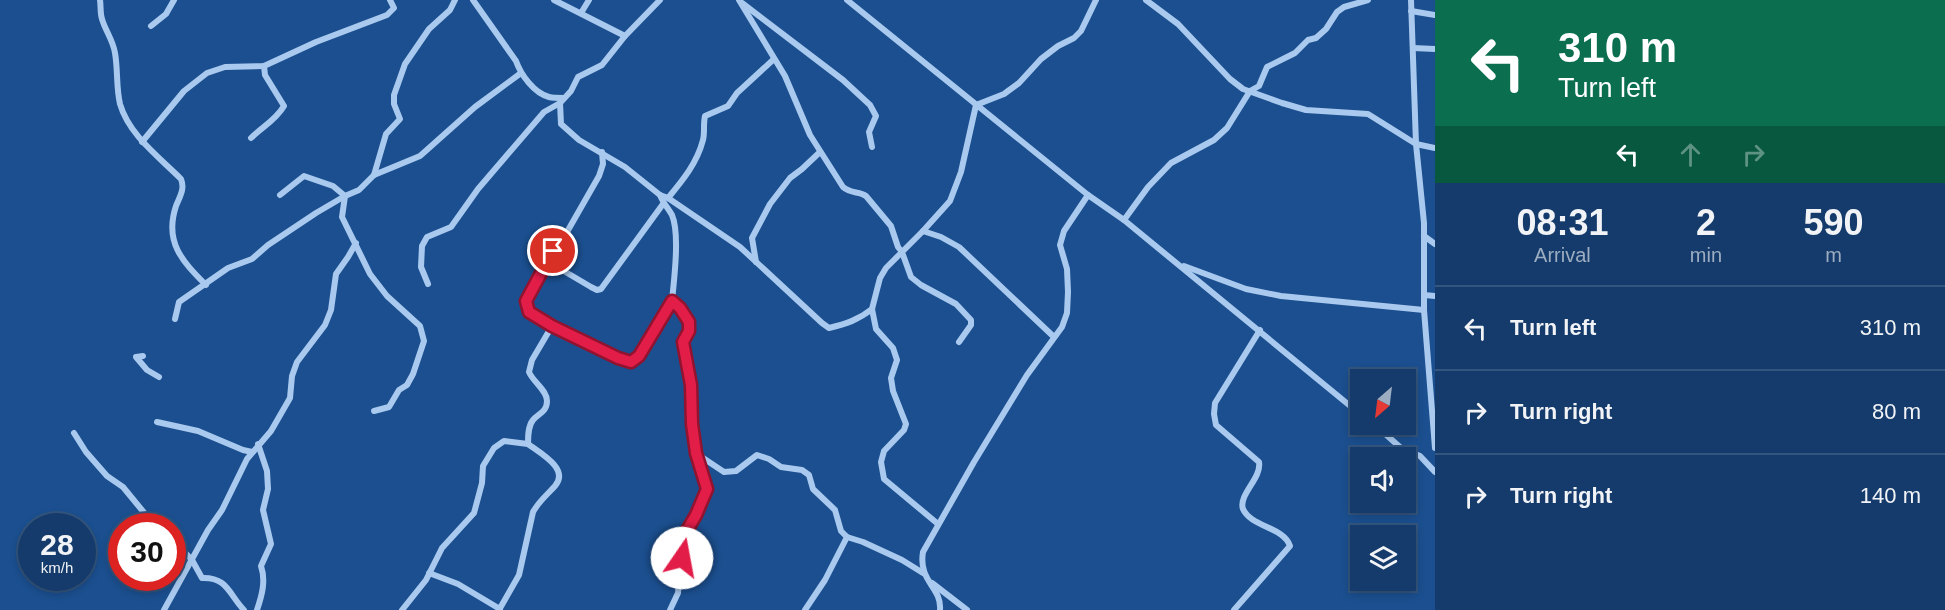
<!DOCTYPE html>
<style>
:root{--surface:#143b6b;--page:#214673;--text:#f1f3f6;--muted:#9dadc1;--line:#33557e}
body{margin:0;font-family:Helvetica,sans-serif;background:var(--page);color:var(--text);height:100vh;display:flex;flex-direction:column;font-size:22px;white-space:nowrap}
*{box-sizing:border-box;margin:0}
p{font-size:20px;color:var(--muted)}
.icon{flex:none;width:33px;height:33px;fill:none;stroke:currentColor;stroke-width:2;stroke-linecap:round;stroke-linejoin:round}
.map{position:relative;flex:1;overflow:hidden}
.sheet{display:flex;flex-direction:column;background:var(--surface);width:510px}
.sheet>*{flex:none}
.hud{background:#0b6e4f;color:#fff;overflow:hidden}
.needle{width:39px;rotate:208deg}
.tools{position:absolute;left:1350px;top:369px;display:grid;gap:12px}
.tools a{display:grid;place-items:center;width:66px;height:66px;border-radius:0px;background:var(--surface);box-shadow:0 3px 9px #0003,0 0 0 2px var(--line);font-size:30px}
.speed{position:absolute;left:18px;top:513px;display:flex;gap:12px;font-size:30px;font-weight:700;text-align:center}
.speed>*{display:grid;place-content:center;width:78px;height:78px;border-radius:50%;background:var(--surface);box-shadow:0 3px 9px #0003,0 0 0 2px var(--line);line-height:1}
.speed small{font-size:15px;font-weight:400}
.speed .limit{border:9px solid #d22;background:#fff;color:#111}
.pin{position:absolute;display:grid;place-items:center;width:51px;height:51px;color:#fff;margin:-26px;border:3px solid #fff;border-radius:50%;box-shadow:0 2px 6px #0007}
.me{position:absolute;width:66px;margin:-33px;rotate:12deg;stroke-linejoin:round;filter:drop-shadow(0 0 4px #0008)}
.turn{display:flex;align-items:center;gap:21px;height:126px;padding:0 24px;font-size:27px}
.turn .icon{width:78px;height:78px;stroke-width:2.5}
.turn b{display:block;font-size:42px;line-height:51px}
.lanes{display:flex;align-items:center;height:57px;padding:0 24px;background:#0003;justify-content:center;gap:30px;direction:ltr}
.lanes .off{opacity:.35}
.eta{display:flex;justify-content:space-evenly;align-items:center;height:102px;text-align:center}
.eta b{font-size:36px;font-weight:600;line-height:42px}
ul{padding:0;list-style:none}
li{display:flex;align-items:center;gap:18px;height:84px;padding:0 24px;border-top:2px solid var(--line)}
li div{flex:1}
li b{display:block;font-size:22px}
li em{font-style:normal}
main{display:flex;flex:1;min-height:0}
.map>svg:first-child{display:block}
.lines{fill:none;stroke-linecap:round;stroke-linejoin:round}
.minor{stroke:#a9c9ee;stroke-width:6}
.route-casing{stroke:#92132f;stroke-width:15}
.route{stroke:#e11d48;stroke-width:10}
</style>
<main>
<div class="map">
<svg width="1435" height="610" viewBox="0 0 1435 610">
<rect width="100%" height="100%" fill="#1b4f8f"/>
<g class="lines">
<g class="minor">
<path d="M100 0C101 6 100 13 102 19 105 30 113 40 115 53 118 70 116 87 120 104 129 135 159 157 181 179 185 189 180 196 176 206 164 242 182 261 206 285"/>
<path d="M473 0 516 61C521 75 534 93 549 97 553 98 559 98 564 98"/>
<polyline points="554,0 625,36"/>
<path d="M739 0 785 76 810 135 843 187C851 194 859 191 866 196L891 226 898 247 902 252 886 268 880 278 872 309 876 329 893 348 897 360 891 378 893 391 906 424 904 430 884 451 881 462 884 479 938 524"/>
<polyline points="847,0 1088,195 1124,220 1360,414"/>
<polyline points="1146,0 1178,24 1230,79 1243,89 1282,103 1306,110 1368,114 1416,144 1435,148"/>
<polyline points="1411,0 1416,144 1424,223 1424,310 1435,448"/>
<polyline points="742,3 843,80 870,105 876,116 869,132 872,147"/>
<polyline points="1411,11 1435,15"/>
<polyline points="581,13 589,0"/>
<polyline points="151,26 166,14 174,0"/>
<polyline points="1413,48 1435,49"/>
<path d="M560 103 561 124 579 140 625 167 660 195 668 198 740 247 822 323 829 328C846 324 858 320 872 309"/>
<path d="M251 138C262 127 276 120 284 106L265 75 264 66"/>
<polyline points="142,142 184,91 207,73 225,67 264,66 316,42 387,15 394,8 390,0"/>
<polyline points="602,152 603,164 599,176 567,232 553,251 526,301 529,312 552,326 618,358 631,362 640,356 672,301"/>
<polyline points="374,175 386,134 400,119 394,104 394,95 405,64 429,29 450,10 455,0"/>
<polyline points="280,195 304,176 333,186 345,196 342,217 370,274 387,296 420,326 424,341 413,374 407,385 399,390 389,407 374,411"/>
<path d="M660 195C663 203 668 208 672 215 680 234 674 280 672 301L680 308 689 322V331L683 342 691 385 692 424 696 453 707 489 696 515 682 539 678 593 670 610"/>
<path d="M668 198C683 180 697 163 703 140 705 132 703 125 705 116L728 106 737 93 774 59"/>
<polyline points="1124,220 1148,187 1171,163 1214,140 1227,128 1250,91 1259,86 1267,67 1295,53 1308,40 1316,38 1326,29 1337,12 1344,7 1368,0"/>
<polyline points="923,231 950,201 961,172 976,105 1004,94 1019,83 1041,59 1058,46 1074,38 1081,31 1096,0"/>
<polyline points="1424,236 1435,244"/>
<polyline points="547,261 591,287 597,290 601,289 663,204"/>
<polyline points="756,262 752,238 770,204 790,178 802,169 820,152"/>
<polyline points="1184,266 1246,289 1281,296 1424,310"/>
<polyline points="428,284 421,267 422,246 427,237 451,227 478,189 544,112 560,103 571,91 578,77 602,65 625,36 660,0"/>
<polyline points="1424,295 1435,296"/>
<polyline points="175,319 179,302 228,268 252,259 268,245 316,213 345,196 359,190 374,175 420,156 475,107 521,73"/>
<polyline points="959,342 971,325 971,320 956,304 921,285 911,277 902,252 923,231 941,237 959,247 1054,337"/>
<polyline points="143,356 136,357 147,370 159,377"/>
<polyline points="157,422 198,431 243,450 252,452"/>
<polyline points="1374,424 1401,448 1420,456 1435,472"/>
<polyline points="74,433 86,452 107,476 123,487 146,515 159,526"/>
<polyline points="697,454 724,472 736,471 757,455 769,459 781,467 802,470 809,475 813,489 835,510 841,531 847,537 863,542 902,560 923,573"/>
<path d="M172 539 192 560 202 578C228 577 229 595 244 610"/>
<polyline points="429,573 458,584 500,609"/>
<polyline points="932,583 967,610"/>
<polyline points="164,610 208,530 222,510 247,459 271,431 290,398 292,376 297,362 325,325 331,310 336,274 348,257 356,243"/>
<path d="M257 610C262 595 266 581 261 566L271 544 263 510 268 489 267 471 258 444"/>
<polyline points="402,610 426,580 442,548 474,513 482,483 483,466 494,448 504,441 528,444"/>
<path d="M499 610 519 575 533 512C539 501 547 495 555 486 570 469 540 453 528 444 528 436 528 426 533 420 538 414 547 412 547 401 547 390 533 382 529 372L532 360 552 326"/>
<polyline points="805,610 825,580 847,537"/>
<path d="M940 610C942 587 918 582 923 552L974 462 1027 375 1062 327 1067 313 1068 292 1067 269 1060 245 1064 231 1088 195"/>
<path d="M1234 610 1290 546C1284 527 1251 527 1243 509 1238 495 1262 478 1259 462L1216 425 1214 414 1215 403 1260 330"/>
</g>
</g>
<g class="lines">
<defs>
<polyline id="route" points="553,251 526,301 529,312 552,326 618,358 631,362 639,356 672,301 680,308 689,322 689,331 683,342 691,385 692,424 696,453 707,489 696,515 682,539 682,558"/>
</defs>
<use href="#route" class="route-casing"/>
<use href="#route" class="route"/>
</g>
</svg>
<div class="tools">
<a><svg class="needle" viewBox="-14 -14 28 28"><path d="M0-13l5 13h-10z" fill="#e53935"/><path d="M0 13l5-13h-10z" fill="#9dadc1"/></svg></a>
<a><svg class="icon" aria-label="sound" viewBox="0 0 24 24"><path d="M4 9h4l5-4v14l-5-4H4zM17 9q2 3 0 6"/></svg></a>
<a><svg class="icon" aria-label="layers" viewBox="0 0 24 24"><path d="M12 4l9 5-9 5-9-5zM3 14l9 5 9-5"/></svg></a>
</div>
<div class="speed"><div>28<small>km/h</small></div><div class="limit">30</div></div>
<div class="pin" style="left:553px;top:251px;background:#d93025"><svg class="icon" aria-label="arrive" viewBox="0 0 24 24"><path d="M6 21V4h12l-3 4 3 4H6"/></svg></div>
<svg class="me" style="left:682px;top:558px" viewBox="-20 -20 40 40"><circle r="19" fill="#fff"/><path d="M0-13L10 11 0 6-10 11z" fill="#e11d48"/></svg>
</div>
<section class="sheet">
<div class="hud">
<div class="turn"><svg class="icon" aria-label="left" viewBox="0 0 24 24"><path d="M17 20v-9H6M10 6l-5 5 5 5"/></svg><div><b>310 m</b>Turn left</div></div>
<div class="lanes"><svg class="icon" aria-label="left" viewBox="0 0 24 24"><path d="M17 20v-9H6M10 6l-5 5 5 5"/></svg><svg class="icon off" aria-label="ahead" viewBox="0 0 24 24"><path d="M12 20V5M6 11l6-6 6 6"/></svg><svg class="icon off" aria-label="right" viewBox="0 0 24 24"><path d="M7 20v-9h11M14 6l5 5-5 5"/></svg></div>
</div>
<div class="eta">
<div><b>08:31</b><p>Arrival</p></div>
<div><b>2</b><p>min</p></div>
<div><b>590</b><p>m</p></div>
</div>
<ul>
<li><svg class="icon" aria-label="left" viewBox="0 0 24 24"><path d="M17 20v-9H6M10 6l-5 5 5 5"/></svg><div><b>Turn left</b></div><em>310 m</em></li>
<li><svg class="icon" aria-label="right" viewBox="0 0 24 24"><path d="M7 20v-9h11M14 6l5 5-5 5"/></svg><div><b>Turn right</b></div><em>80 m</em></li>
<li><svg class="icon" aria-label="right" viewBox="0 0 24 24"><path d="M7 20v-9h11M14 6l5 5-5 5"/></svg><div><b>Turn right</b></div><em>140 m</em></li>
</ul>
</section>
</main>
